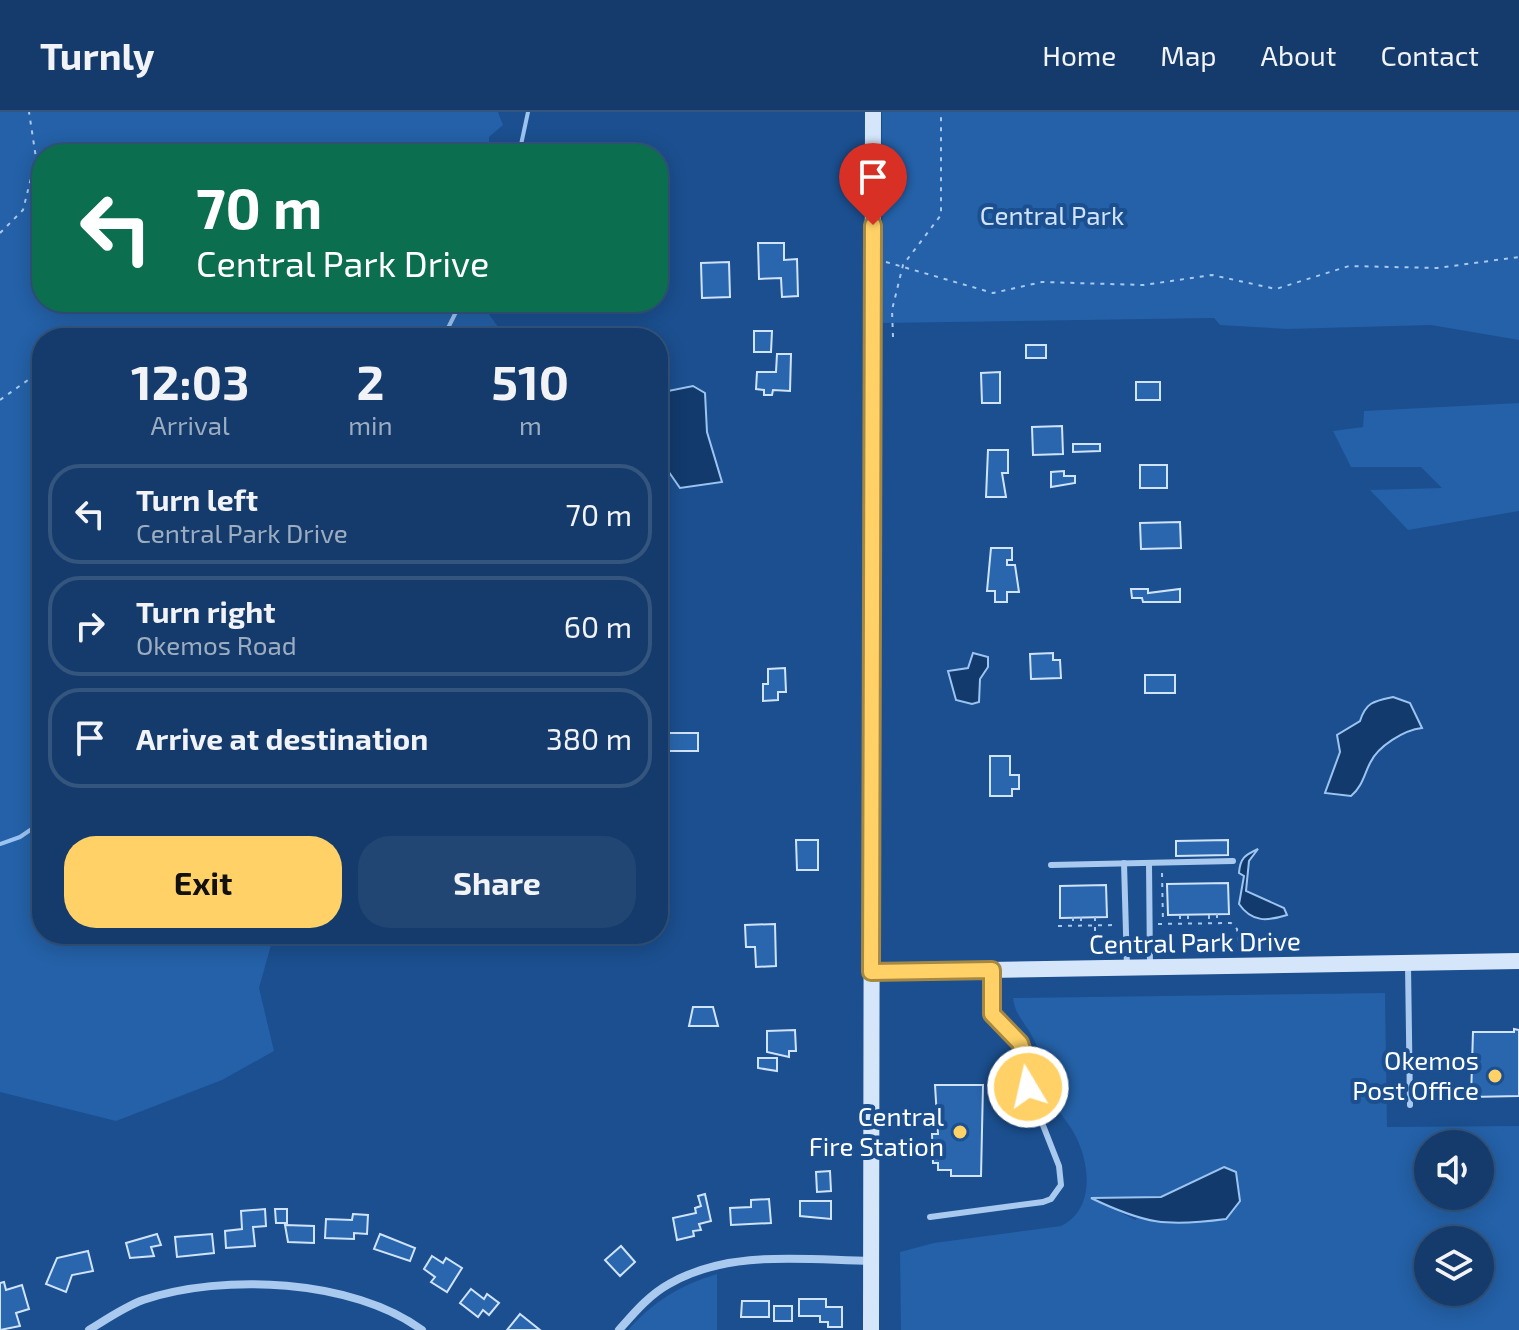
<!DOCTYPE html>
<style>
:root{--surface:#143b6b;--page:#214673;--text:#f1f3f6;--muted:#9dadc1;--line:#33557e;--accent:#ffd166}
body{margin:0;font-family:"Exo 2",sans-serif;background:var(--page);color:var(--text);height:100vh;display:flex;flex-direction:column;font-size:30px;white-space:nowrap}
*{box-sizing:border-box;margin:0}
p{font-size:26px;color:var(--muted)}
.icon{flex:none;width:44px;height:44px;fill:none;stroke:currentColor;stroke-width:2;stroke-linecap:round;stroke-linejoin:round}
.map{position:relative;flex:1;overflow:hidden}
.sheet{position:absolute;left:32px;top:216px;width:636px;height:616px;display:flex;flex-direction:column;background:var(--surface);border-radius:32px;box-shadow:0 4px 20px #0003,0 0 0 2px var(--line)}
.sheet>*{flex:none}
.hud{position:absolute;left:32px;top:32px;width:636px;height:168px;border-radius:32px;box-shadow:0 4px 20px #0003,0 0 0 2px var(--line);background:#0b6e4f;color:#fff;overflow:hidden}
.fabs{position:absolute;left:1414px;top:1018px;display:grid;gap:16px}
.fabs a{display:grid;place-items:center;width:80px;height:80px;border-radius:50%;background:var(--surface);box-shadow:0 4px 20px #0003,0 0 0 2px var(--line);font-size:40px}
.pin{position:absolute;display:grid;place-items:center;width:68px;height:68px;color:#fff;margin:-82px -34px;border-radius:50% 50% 50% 0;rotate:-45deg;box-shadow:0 0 8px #0007}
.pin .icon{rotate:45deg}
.me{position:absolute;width:88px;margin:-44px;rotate:351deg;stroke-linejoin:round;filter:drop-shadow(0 0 6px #0008)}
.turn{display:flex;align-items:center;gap:28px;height:168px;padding:0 32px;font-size:36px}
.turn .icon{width:104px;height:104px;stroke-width:2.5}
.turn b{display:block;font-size:56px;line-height:68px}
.eta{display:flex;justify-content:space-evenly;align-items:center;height:136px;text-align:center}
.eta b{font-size:48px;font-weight:700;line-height:56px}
.action{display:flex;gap:16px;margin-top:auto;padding:16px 32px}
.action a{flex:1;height:92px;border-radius:32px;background:var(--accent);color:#111;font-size:32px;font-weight:700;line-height:92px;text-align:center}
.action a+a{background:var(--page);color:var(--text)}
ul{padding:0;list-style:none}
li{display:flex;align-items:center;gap:24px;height:100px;margin:0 16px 12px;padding:0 16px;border:4px solid var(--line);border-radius:32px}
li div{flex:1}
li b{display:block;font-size:30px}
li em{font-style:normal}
header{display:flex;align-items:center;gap:48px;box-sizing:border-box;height:112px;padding:0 40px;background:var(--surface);border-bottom:2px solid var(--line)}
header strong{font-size:38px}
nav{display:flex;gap:44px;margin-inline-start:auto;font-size:28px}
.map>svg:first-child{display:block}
.green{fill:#2461a8;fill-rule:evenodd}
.water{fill:#123a6d;stroke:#9cc4f0;stroke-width:2}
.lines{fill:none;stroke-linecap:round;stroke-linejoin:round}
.stream{stroke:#9cc4f0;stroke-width:4}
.building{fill:#2a66ad;stroke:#cfe3fa;stroke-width:2}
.path{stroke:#a9c9ee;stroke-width:2;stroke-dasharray:4 6;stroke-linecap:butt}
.lane{stroke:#a9c9ee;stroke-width:6}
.street{stroke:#a9c9ee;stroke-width:8}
.secondary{stroke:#d6e6fa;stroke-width:16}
.route-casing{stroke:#a68842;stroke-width:20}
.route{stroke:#ffd166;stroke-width:14}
.poi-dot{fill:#ffd166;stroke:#1b4f8f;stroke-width:3}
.labels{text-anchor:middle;stroke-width:8;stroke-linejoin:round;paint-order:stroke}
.park-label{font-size:26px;fill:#cfe3fa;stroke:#1b4f8f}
.street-label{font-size:26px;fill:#fff;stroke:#1b4f8f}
.poi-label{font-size:26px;fill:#fff;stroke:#1b4f8f;text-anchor:end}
</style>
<header>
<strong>Turnly</strong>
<nav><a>Home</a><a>Map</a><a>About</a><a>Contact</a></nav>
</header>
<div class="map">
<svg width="1519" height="1218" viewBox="0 0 1519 1218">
<rect width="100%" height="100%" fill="#1b4f8f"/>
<g class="green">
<polygon points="0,0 498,0 503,13 489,25 489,42 42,42 42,190 480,190 499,216 498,226 42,226 42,822 274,822 259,876 274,939 222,968 116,1009 0,980"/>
<polygon points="882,0 1519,0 1519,228 1431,213 1287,217 1220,213 1214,206 883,211"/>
<polygon points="1519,291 1519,399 1408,418 1370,378 1442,376 1421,355 1351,355 1333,319 1363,315 1364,299"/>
<path d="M1385 881 1387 1015 1519 1014V1218H901L900 1140 934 1131 1061 1114C1096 1097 1090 1050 1074 1021 1068 1010 1058 1000 1054 989 1046 970 1043 949 1035 930 1028 913 1015 905 1013 886ZM1428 1032H1480V1084H1428ZM1093 1086H1161L1135 1108ZM1428 1128H1480V1180H1428Z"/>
<path d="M717 1162V1218H628C655 1188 679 1174 717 1162Z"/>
</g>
<g class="water">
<polygon points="693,274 705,281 707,320 722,370 680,376 664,353 658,281"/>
<polygon points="973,541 988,545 988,555 980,567 979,590 972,592 956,588 948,559 968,556"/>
<path d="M1393 585 1410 591 1422 616C1404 618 1378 634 1370 651 1364 663 1362 675 1351 684L1325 681 1340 640 1337 623 1360 609C1366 590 1374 589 1393 585Z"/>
<path d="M1258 737 1249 749 1246 779 1284 796 1287 803C1268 809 1252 811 1239 792L1244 764 1239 761C1240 746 1245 743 1258 737Z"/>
<path d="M1224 1055 1236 1060 1240 1089 1226 1107C1166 1115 1145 1112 1091 1086L1161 1085Z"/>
</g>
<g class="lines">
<g class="stream">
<polyline points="519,42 528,0"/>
<polyline points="443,226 461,190"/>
<polyline points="0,732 20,725 42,710"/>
</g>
</g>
<g class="building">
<polygon points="758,131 784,131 784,148 797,147 798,184 782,185 781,166 759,167"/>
<polygon points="729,150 730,185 702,186 701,151"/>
<polygon points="754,219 772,219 771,240 754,240"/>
<rect x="1026" y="233" width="20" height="13"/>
<polygon points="777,242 791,242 790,279 773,278 772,283 764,283 764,278 756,277 757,260 776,260"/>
<polygon points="1000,260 1000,291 982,291 981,261"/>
<rect x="1136" y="270" width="24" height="18"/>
<polygon points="1062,314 1063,342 1033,343 1032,315"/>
<polygon points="1073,332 1100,332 1100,339 1073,340"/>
<polygon points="988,338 1008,338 1008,361 1002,361 1006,385 986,385"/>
<rect x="1140" y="353" width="27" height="23"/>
<polygon points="1064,359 1064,364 1075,364 1075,371 1051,375 1051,360"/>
<polygon points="1180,410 1181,436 1141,437 1140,411"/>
<polygon points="991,436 1012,436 1012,448 1007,448 1007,453 1015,453 1019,480 1007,480 1007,490 995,490 995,479 987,479"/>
<polygon points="1131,477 1148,477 1148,481 1180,477 1180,490 1143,490 1142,486 1132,486"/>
<polygon points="1053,541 1053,548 1060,548 1061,566 1031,567 1030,542"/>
<polygon points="785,556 786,580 778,580 778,588 763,589 763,572 768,572 768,557"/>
<rect x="1145" y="563" width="30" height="18"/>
<rect x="667" y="621" width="31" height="18"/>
<polygon points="990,644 1010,644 1010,663 1019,663 1019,677 1012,677 1012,684 990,684"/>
<polygon points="796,728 818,728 818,758 797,758"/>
<polygon points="1228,728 1228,743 1176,744 1176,729"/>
<polygon points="1228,771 1229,802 1168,803 1167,772"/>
<polygon points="1106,773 1107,805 1060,806 1060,774"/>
<polygon points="775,812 776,854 756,855 755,835 746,835 745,813"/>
<polygon points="693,895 713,895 718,914 689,914"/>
<polygon points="1514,917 1519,918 1519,984 1471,985 1473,920 1514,920"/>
<polygon points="795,918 796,939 789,939 789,945 767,940 767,919"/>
<polygon points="758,946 777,946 777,959 758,956"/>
<polygon points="935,973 983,973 981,1064 951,1064 951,1058 938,1058 938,1051 933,1051 932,1022 938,1022"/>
<polygon points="830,1059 831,1079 817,1080 816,1060"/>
<polygon points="705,1082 711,1109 699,1112 701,1118 693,1119 694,1124 677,1128 673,1106 696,1101 695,1096 701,1094 698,1084"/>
<polygon points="769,1087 771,1111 731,1113 730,1096 751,1095 751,1088"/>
<polygon points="800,1089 831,1089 831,1107 800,1104"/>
<polygon points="265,1097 266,1114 253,1115 255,1134 226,1136 225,1119 242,1117 241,1099"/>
<polygon points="275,1097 287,1097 287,1111 276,1111"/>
<polygon points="353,1102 368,1103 367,1122 354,1121 354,1127 325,1126 326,1107 352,1108"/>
<polygon points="285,1113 314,1114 314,1131 288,1130"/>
<polygon points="157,1122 161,1133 151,1135 154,1144 130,1146 126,1131"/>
<polygon points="212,1122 214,1141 177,1145 175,1125"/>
<polygon points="380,1122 415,1136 410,1149 374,1137"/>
<polygon points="621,1134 635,1150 620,1164 605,1148"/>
<polygon points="88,1139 93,1159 72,1163 66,1180 46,1172 57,1146"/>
<polygon points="432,1144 443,1151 446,1146 462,1156 447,1180 431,1170 435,1165 424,1157"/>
<polygon points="4,1170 6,1178 22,1173 29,1197 16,1201 20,1214 0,1218 0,1171"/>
<polygon points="471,1177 484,1187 487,1182 499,1191 489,1203 483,1198 478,1205 460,1191"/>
<polygon points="799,1187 826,1187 826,1195 842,1195 842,1215 828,1215 828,1210 820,1210 820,1204 799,1204"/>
<polygon points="742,1189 769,1189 769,1205 741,1205"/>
<rect x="774" y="1194" width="18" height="15"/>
<polygon points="520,1202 540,1218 507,1218"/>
</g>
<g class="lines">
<g class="path">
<polyline points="0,121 23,98 36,46 29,0"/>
<polyline points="886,150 993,181 1042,170 1144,173 1212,163 1276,177 1349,154 1437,156 1519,145"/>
<polyline points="893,225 892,198 903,153 941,103 941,0"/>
<polyline points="0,288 42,258"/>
<polyline points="1162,761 1163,811"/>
<polyline points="1217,802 1217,810"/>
<polyline points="1180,803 1180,810"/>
<polyline points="1188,803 1188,810"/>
<polyline points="1209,803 1209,810"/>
<polyline points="1073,805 1073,813"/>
<polyline points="1081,805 1081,813"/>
<polyline points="1095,805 1095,832"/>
<polyline points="1158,812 1231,811 1237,817 1239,830"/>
<polyline points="1058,814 1116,813"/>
</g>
<g class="lane">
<polyline points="1124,751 1127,856"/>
<polyline points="1149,751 1150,855"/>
<polyline points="1051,753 1233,749"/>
<polyline points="1408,852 1410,993"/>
<polyline points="930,1105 1043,1090 1051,1087 1061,1073 1059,1054 1028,975 1025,946 1020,931 992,902 992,861"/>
</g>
<g class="street">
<path d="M89 1218C107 1207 124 1195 143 1188 223 1161 353 1167 422 1218"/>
<path d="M619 1218C634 1201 649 1183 669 1172 729 1137 805 1148 871 1149"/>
</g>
<g class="secondary">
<polyline points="871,860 1519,849"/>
<polyline points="871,1218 873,0"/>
</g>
</g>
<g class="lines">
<defs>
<polyline id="route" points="873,113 871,860 992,858 992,902 1020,931 1025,946 1028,975"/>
</defs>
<use href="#route" class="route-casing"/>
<use href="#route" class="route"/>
</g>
<g class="poi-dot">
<circle cx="1495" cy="964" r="8"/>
<circle cx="960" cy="1020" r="8"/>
</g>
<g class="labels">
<g class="park-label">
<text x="1052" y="113">Central Park</text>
</g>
<g class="street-label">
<text transform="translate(1195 831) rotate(-1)" y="9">Central Park Drive</text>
</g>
<g class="poi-label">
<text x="1479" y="958">Okemos<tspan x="1479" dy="30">Post Office</tspan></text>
<text x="944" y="1014">Central<tspan x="944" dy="30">Fire Station</tspan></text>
</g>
</g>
</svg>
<div class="fabs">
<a><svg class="icon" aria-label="sound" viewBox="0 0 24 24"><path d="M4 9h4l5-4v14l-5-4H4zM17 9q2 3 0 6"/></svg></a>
<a><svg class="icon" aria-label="layers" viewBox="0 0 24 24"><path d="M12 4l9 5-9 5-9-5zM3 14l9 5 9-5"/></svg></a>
</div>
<div class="pin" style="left:873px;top:113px;background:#d93025"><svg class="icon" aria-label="arrive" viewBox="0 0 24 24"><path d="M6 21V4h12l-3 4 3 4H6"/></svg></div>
<svg class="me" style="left:1028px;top:975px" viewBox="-20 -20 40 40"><circle r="17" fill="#ffd166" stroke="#fff" stroke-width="3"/><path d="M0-11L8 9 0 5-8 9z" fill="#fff"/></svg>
<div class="hud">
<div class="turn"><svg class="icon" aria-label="left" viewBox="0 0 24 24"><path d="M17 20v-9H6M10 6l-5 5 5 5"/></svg><div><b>70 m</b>Central Park Drive</div></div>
</div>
<section class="sheet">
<div class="eta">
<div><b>12:03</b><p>Arrival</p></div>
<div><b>2</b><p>min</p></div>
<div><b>510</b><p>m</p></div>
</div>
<ul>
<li><svg class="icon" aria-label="left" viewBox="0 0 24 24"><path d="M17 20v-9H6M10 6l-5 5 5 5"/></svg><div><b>Turn left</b><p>Central Park Drive</p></div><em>70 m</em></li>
<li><svg class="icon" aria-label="right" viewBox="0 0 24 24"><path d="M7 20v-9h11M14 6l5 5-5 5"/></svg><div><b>Turn right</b><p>Okemos Road</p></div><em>60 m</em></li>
<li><svg class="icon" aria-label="arrive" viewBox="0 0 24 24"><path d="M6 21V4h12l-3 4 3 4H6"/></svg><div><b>Arrive at destination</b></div><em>380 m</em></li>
</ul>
<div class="action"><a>Exit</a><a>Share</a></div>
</section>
</div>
